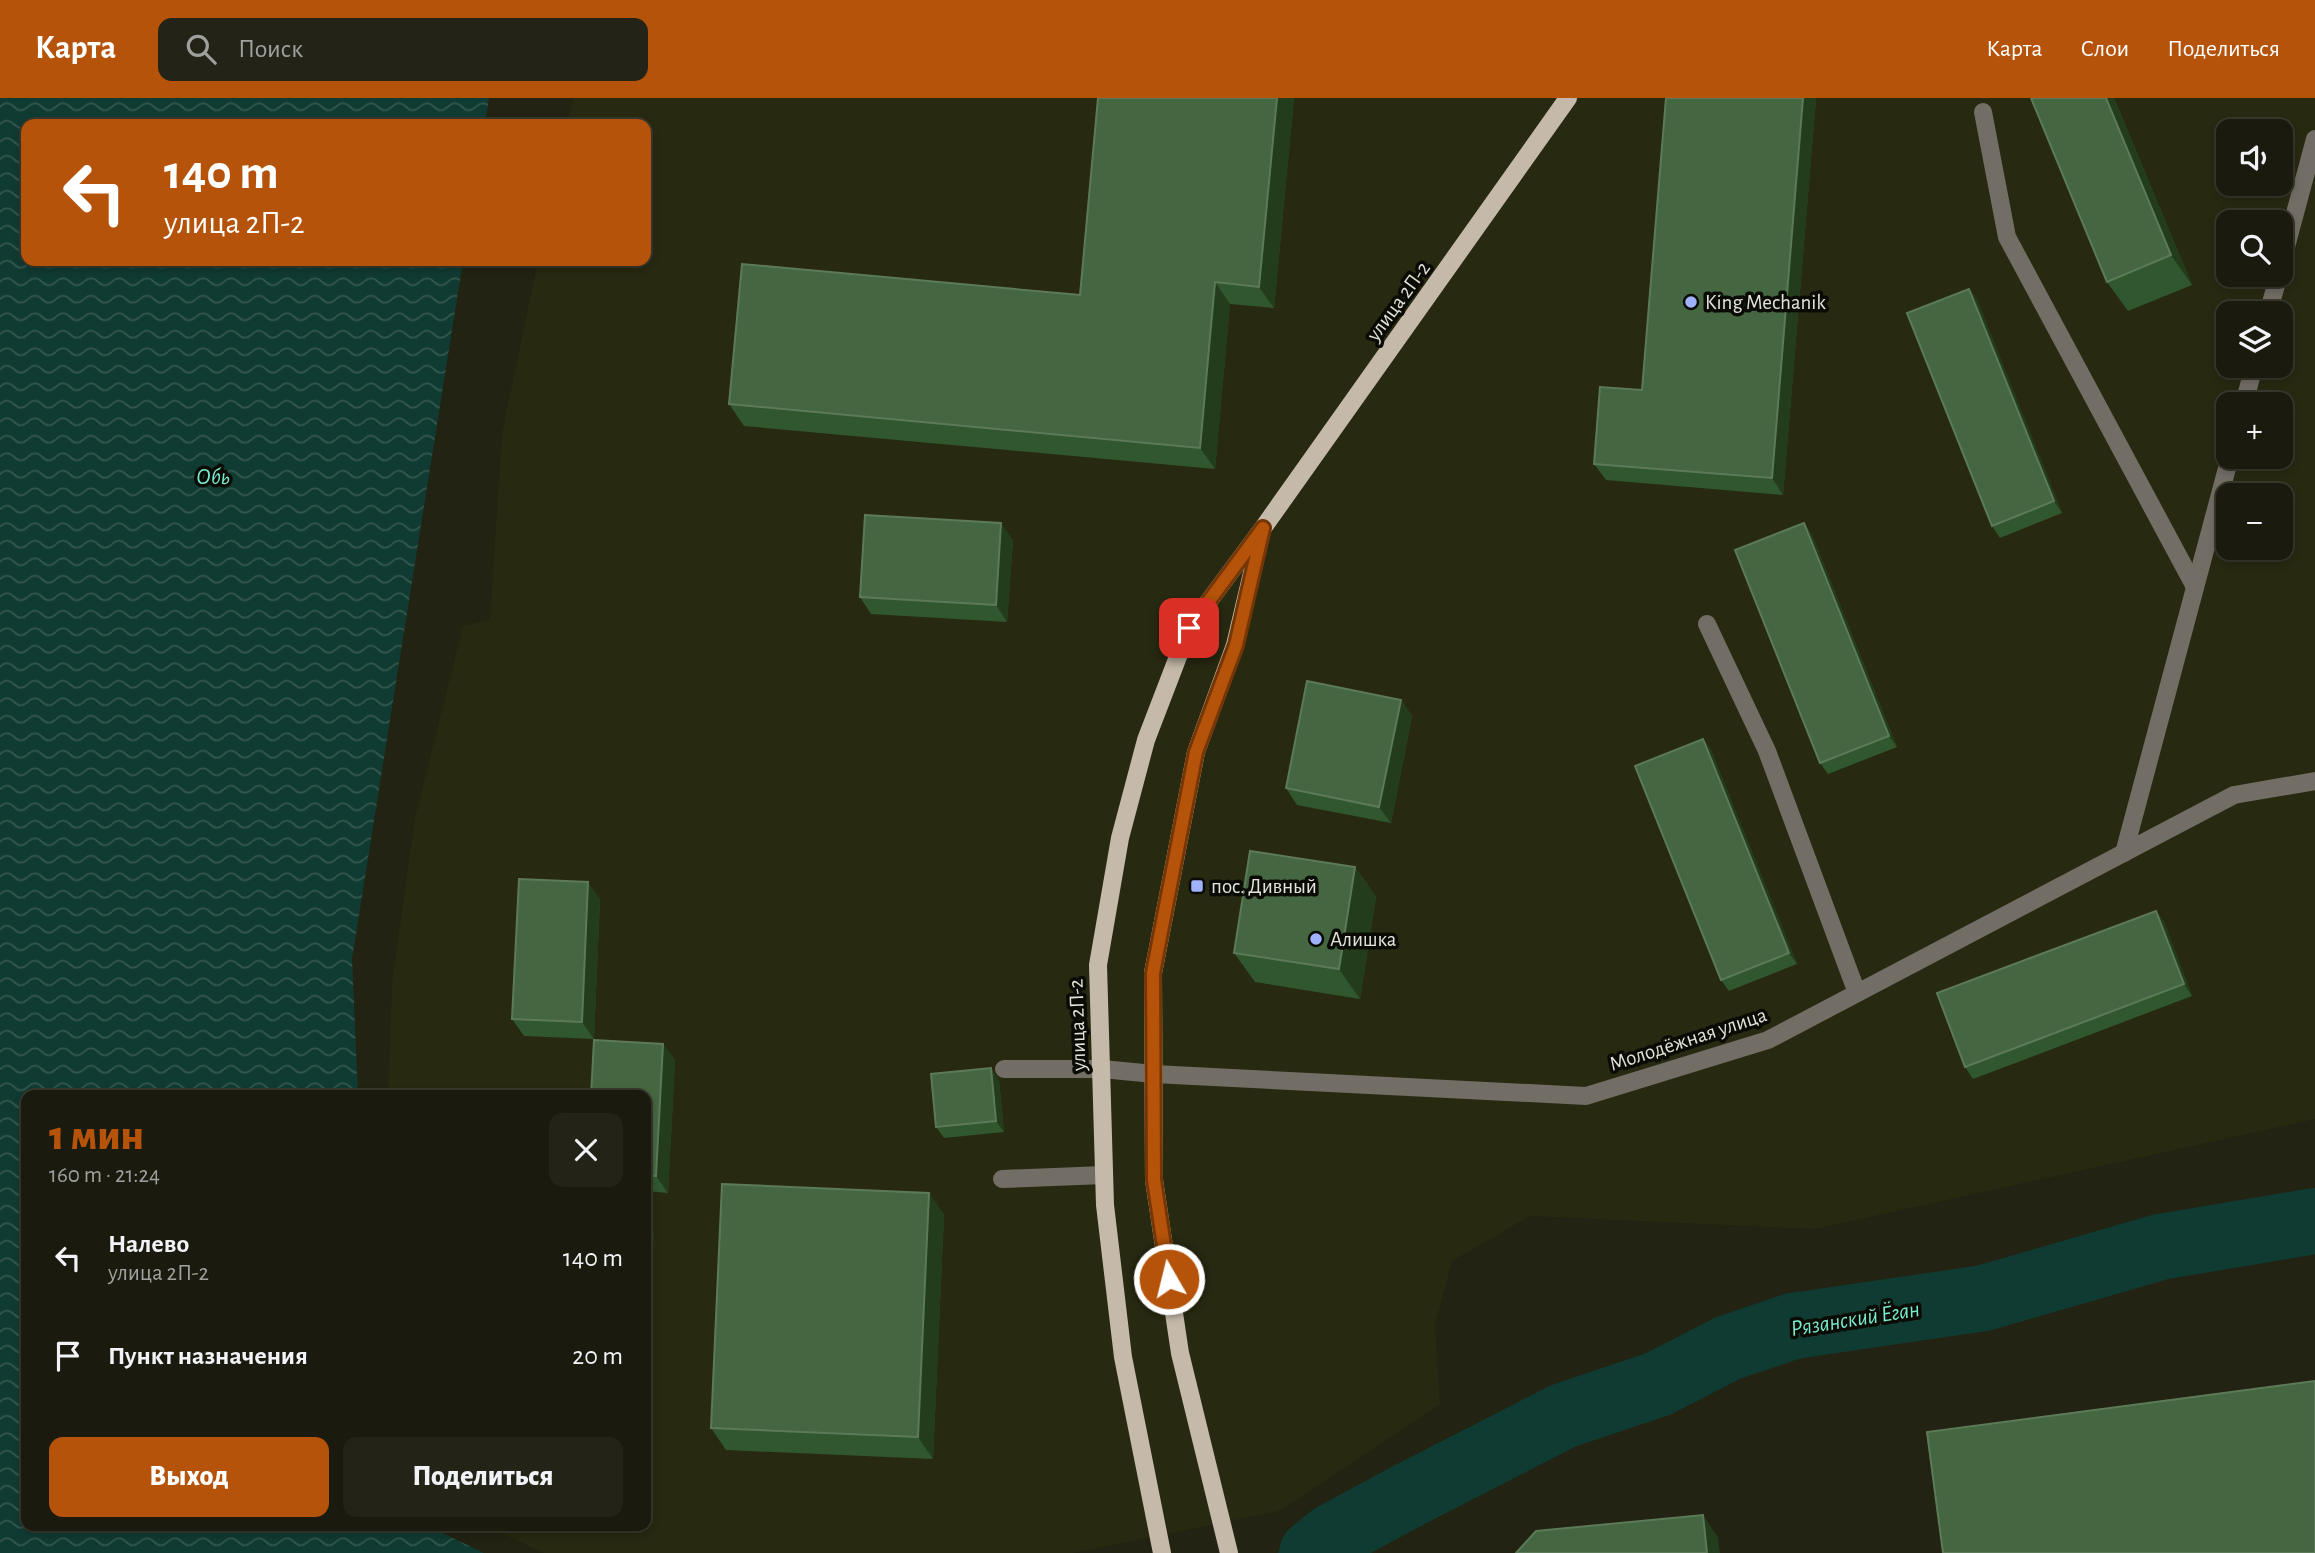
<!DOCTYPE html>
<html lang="ru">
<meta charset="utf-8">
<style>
:root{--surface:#1a1a0e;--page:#232317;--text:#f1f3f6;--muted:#9fa19e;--line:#38382e;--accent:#b45309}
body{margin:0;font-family:"Alegreya Sans",sans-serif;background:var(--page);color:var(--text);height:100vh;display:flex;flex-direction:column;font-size:26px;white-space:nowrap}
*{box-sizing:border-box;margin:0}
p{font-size:23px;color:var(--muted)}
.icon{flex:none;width:38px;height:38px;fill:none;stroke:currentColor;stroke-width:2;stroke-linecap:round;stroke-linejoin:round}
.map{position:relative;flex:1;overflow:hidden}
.panel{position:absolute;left:21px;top:992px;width:630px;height:441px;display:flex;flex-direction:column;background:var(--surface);border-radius:14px;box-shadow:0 4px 10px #0003,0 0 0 2px var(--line)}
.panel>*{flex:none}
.top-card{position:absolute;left:21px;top:21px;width:630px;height:147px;border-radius:14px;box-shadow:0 4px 10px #0003,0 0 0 2px var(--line);background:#b45309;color:#fff;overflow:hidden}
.tools{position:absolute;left:2216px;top:21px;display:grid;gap:14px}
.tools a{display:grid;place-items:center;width:77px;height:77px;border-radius:14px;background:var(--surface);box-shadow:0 4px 10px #0003,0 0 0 2px var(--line);font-size:35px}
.pin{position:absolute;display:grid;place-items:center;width:60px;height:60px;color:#fff;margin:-30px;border-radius:14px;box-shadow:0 4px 10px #0006}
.me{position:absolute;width:77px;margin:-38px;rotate:352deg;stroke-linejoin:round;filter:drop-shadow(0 0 5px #0008)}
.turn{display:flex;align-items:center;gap:24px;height:147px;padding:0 28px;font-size:32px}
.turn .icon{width:91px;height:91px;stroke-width:2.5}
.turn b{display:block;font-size:49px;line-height:60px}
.round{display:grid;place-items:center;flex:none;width:74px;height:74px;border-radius:14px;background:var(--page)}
.headline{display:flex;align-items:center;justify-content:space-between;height:119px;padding:0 28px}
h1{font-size:42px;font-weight:800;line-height:52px;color:var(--accent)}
.button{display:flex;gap:14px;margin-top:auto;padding:14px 28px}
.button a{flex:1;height:80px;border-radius:14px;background:var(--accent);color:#fff;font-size:28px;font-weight:800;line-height:80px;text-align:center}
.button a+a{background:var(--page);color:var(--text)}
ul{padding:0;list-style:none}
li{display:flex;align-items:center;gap:21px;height:98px;padding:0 28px}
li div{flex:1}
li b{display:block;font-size:26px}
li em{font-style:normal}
header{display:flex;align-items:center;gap:42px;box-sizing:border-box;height:98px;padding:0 35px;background:var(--accent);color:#fff}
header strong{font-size:33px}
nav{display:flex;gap:38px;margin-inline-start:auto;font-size:24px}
.search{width:490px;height:63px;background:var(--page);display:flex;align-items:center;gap:18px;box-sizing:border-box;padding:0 24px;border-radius:14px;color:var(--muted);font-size:26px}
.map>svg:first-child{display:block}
.built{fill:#282911;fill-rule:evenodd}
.water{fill:url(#water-waves)}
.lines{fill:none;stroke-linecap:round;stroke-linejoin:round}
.river{stroke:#103b32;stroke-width:66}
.minor{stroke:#726d65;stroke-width:18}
.major{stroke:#c5baaa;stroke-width:18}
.wall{fill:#30572e}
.shaded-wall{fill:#233c1b}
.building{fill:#446640;stroke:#5d7a58;stroke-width:2}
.route-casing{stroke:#753606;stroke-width:18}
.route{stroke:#b45309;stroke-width:12}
.poi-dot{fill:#a1b2fd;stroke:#0b0b05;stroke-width:2.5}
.labels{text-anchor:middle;stroke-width:7;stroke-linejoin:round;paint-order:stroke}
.street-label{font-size:21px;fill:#e3e4d9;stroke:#0b0b05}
.poi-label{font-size:21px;fill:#e3e4d9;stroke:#0b0b05;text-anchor:start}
.water-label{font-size:23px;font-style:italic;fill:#79edd1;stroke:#0b0b05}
</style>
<header>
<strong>Карта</strong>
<div class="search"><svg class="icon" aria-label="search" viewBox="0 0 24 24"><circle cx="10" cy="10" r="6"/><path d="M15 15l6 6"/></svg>Поиск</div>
<nav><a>Карта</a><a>Слои</a><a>Поделиться</a></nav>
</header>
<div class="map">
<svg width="2315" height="1455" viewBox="0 0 2315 1455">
<defs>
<pattern id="water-waves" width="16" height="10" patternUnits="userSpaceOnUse" patternTransform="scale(1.75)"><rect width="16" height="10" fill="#103b32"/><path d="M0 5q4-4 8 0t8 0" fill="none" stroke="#33574f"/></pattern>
</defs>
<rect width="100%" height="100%" fill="#222312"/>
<path class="built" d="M573 0H2315V1021L1815 1131 1530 1118 1452 1163 1435 1227 1440 1306 1279 1413 1073 1455H544L486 1428H646V998H388L392 885 415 720 463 528 490 522 502 335 538 163H646V26H567ZM2228 33H2280V86H2228ZM2228 124H2280V177H2228ZM2228 215H2280V268H2228ZM2228 306H2280V359H2228ZM2228 397H2280V450H2228Z"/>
<g class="water">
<polygon points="0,0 489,0 485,26 26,26 26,163 463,163 352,861 358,997 26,998 26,1428 433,1428 434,1431 484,1455 0,1455"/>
<polygon points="1399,1376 1409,1397 1413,1420 1355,1449 1348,1455 1277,1455 1286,1452 1336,1416"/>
</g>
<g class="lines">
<polyline class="river" points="1312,1455 1333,1438 1409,1397 1563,1318 1658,1286 1728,1250 1793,1228 1984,1200 2160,1149 2315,1123"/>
<g class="minor">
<polyline points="1983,14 2007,139 2195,489"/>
<polyline points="2280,171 2315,41"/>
<polyline points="2268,215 2279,177"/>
<polyline points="2244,306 2254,268"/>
<polyline points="1707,526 1767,653 1857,895"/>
<polyline points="2124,755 2230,359"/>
<polyline points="1004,971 1102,971 1154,976 1586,998 1768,942 2234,697 2315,683"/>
<polyline points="1002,1081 1104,1077"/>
</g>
<g class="major">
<polyline points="1162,1455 1123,1259 1105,1107 1098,867 1120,740 1146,642 1189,530 1263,430 1568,0"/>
<polyline points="1229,1455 1180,1255 1154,1082 1153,875 1196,654 1235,547 1261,437"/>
</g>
</g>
<g class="wall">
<polygon points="1098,0 1294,0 1274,210 1230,206 1215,371 744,328 729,306 1080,197"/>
<polygon points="1666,0 1816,0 1783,397 1606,382 1594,366 1642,292"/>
<polygon points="2031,0 2114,0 2192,187 2128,213 2107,184"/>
<polygon points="1969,191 1977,202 2062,415 2000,440 1992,428"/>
<polygon points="1804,425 1812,437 1897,649 1828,676 1820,665"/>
<polygon points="1013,442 1007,524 871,516 860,499"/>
<polygon points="1401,602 1412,618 1391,725 1297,707 1286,690"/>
<polygon points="1703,641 1711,652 1797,866 1729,893 1721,882"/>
<polygon points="1355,769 1376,799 1360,901 1255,884 1234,855"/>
<polygon points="600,801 594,941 524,938 512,921"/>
<polygon points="2156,813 2164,824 2192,898 1973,981 1965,969"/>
<polygon points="663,946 675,962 668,1095 646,1093 646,998"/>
<polygon points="999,982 1004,1034 944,1040 936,1029"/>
<polygon points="944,1116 933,1361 726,1352 711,1330"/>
</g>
<g class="shaded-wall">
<polygon points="1277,0 1294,0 1274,210 1259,189"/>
<polygon points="1803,0 1816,0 1783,397 1772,380"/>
<polygon points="2106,0 2114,0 2192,187 2171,157"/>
<polygon points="1215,184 1230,206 1215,371 1200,350"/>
<polygon points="1969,191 1977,202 2062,415 2054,403"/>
<polygon points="1001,425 1013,442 1007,524 996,507"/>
<polygon points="1804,425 1812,437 1897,649 1889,638"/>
<polygon points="1401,602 1412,618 1391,725 1379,709"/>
<polygon points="1703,641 1711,652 1797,866 1789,855"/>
<polygon points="1355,769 1376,799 1360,901 1339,871"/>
<polygon points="588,784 600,801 594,941 582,924"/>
<polygon points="2156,813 2164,824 2192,898 2184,886"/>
<polygon points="663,946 675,962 668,1095 656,1078"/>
<polygon points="991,970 999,982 1004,1034 996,1023"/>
<polygon points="929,1095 944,1116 933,1361 918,1339"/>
<polygon points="646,1121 654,1133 646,1321"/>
<polygon points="1703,1417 1718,1439 1720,1455 1707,1455"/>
</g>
<g class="building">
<polygon points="1098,0 1277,0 1259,189 1215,184 1200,350 729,306 742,166 1080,197"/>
<polygon points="1666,0 1803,0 1772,380 1594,366 1600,289 1642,292"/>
<polygon points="2031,0 2106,0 2171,157 2107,184"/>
<polygon points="1969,191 2054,403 1992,428 1907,215"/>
<polygon points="865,417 1001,425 996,507 860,499"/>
<polygon points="1804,425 1889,638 1820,665 1735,452"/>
<polygon points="1307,583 1401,602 1379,709 1286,690"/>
<polygon points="1703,641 1789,855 1721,882 1635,668"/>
<polygon points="1250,753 1355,769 1339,871 1234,855"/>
<polygon points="519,781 588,784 582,924 512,921"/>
<polygon points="2156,813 2184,886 1965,969 1937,895"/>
<polygon points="594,942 663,946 656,1078 646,1077 646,998 591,998"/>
<polygon points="991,970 996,1023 936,1029 931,976"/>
<polygon points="722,1086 929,1095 918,1339 711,1330"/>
<polygon points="2315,1283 2315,1455 1943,1455 1927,1334"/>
<polygon points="1703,1417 1707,1455 1516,1455 1536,1433"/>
</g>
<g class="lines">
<defs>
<polyline id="route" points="1169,1181 1154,1082 1153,875 1196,654 1236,547 1263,430 1189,530"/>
</defs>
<use href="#route" class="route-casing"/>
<use href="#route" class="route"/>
</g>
<g class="poi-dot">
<circle cx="1691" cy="204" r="7"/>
<rect x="1190" y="781" width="14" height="14" rx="3.5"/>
<circle cx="1316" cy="841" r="7"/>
</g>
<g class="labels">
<g class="street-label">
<text transform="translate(1398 203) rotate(-54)" y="7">улица 2П-2</text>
<text transform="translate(1077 927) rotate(-92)" y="7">улица 2П-2</text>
<text transform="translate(1688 941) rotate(-18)" y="7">Молодёжная улица</text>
</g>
<g class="poi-label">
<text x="1705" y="211">King Mechanik</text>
<text x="1211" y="795">пос. Дивный</text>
<text x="1330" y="848">Алишка</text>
</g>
<g class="water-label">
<text x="213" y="386">Обь</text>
<text transform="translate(1855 1220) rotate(-9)" y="8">Рязанский Ёган</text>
</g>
</g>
</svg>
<div class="tools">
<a><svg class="icon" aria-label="sound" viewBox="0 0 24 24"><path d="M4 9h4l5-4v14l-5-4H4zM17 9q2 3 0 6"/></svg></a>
<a><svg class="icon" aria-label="search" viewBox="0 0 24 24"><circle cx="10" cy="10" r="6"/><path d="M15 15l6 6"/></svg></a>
<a><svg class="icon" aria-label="layers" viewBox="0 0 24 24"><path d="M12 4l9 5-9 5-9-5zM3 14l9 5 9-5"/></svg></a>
<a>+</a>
<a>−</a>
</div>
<div class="pin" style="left:1189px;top:530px;background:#d93025"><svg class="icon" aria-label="arrive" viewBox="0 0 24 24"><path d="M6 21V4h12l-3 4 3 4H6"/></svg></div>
<svg class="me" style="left:1169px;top:1181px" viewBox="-20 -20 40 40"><circle r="17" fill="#b45309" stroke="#fff" stroke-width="3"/><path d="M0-11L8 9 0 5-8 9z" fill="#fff"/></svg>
<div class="top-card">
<div class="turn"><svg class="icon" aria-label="left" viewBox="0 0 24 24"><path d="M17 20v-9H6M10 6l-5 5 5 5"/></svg><div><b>140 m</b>улица 2П-2</div></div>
</div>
<section class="panel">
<div class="headline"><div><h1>1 мин</h1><p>160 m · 21:24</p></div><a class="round"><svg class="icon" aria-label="close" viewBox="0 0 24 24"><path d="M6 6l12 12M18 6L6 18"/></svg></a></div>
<ul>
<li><svg class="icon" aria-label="left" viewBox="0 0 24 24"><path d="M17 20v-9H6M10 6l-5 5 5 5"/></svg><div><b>Налево</b><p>улица 2П-2</p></div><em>140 m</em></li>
<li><svg class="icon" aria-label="arrive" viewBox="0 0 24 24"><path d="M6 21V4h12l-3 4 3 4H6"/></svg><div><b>Пункт назначения</b></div><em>20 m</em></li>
</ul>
<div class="button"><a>Выход</a><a>Поделиться</a></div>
</section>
</div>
